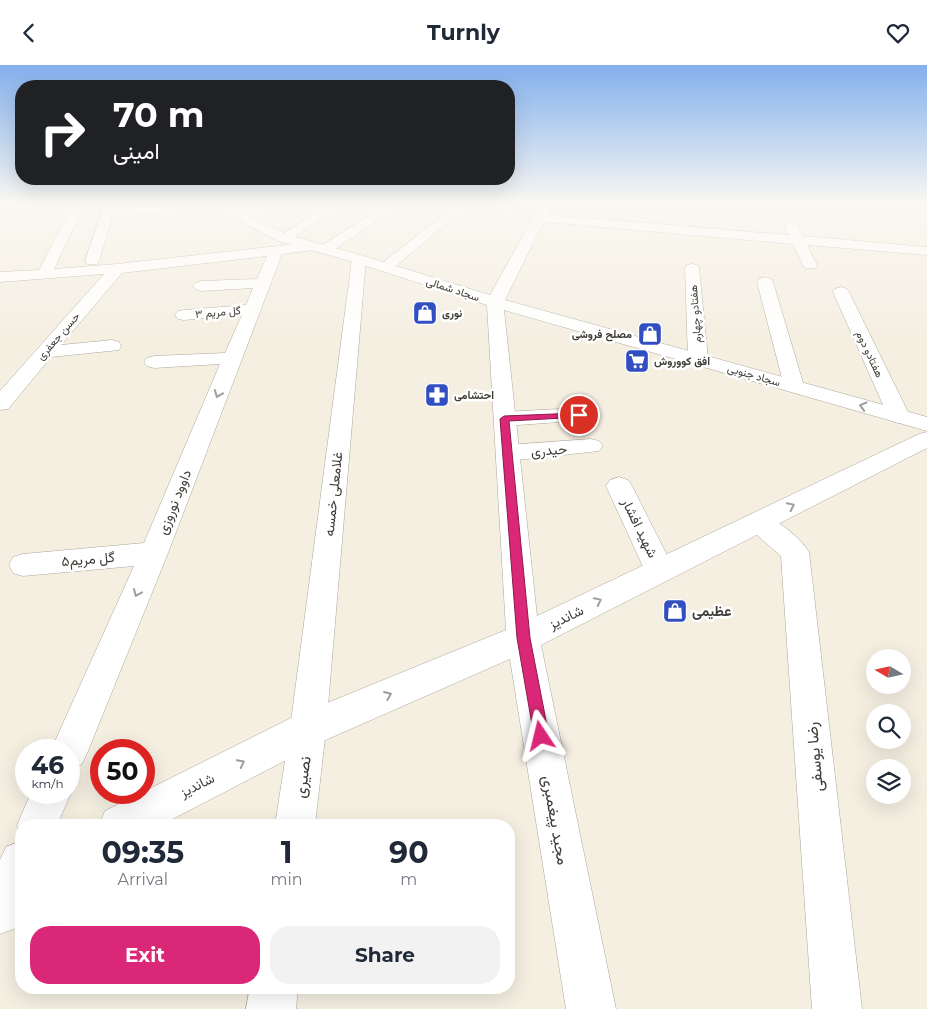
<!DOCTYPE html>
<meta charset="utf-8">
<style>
:root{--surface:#fff;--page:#f2f2f3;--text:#1f2937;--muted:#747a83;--accent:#db2777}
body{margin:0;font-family:Montserrat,Vazirmatn,sans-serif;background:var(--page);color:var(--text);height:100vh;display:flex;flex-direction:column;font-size:19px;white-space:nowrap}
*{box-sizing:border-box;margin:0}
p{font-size:16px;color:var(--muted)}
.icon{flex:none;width:28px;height:28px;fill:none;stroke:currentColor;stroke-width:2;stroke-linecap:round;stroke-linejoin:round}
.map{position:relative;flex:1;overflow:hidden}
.drawer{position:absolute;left:15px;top:754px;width:500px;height:175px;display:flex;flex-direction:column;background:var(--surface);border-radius:20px;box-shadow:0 5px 20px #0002}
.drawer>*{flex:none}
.banner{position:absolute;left:15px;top:15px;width:500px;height:105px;border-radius:20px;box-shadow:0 5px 20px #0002;background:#202124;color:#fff;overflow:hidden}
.needle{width:32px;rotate:279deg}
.tools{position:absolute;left:866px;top:584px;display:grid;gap:10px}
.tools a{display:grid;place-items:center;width:45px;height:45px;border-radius:50%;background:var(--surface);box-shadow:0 5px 20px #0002;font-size:25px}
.speed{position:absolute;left:15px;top:674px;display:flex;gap:10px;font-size:25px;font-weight:700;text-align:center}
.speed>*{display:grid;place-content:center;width:65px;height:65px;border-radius:50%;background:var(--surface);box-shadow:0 5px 20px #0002;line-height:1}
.speed small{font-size:12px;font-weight:400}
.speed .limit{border:8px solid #d22;background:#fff;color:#111}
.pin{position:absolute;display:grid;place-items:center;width:42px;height:42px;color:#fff;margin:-21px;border:2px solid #fff;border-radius:50%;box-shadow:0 1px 5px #0007}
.me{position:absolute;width:55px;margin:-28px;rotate:350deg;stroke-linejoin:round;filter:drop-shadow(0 0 4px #0008)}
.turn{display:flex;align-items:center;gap:18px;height:105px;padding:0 15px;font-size:22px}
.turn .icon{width:65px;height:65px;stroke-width:2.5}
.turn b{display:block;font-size:35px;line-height:42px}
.eta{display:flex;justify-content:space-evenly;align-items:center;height:85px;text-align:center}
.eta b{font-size:30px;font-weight:700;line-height:35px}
.cta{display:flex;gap:10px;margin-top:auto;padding:10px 15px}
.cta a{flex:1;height:58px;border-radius:20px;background:var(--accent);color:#fff;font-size:20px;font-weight:700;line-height:58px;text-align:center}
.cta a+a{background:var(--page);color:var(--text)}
header{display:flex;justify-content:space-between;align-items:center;height:65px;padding:0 15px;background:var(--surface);font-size:22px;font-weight:700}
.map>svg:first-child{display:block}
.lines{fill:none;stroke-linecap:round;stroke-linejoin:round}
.street-casing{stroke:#ada79b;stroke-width:1}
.secondary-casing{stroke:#ada79b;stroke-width:1}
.street{fill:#fff;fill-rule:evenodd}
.secondary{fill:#fff;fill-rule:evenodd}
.oneway{stroke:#9e9e9b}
.route{fill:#db2777;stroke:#8e194d}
.labels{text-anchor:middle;stroke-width:5;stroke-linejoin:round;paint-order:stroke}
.far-street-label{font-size:11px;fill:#3e3c37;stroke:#fff}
.far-poi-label{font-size:11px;font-weight:bold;fill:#3e3c37;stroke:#fff;text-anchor:start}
.street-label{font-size:14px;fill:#3e3c37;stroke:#fff}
.poi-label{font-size:14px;font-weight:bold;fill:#3e3c37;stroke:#fff;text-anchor:start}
.near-street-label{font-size:16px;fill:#3e3c37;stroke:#fff}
</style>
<header><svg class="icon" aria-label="back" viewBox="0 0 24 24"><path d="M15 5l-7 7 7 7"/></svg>Turnly<svg class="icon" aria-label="heart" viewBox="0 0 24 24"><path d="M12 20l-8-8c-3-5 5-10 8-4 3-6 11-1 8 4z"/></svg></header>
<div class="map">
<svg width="927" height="944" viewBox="0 0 927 944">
<rect width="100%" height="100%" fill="#f5efe2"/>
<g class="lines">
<defs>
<g id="street">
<polygon points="104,140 116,140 114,145 164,140 199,140 193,144 112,153 99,196 97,199 87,199 85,196"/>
<polygon points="257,140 272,140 245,155 237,155 235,152"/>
<polygon points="329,140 343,140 288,176 283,177 276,173"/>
<polygon points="385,140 399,140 331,187 321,187 319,184 321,181"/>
<polygon points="456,140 469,140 391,205 381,205 379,202 381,199"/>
<polygon points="76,141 82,145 54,204 117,199 314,177 321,181 314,185 282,189 168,488 88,686 82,699 69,705 69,685 51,685 134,501 23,511 13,508 9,500 13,492 23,489 144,478 220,299 154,303 147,301 144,297 147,293 154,291 225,288 242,250 184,255 178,254 175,250 178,246 184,245 246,240 253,223 201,226 195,224 193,221 195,218 201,216 257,214 267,191 122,208 61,280 112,275 119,277 121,281 119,285 51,292 8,344 0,345 0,326 104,209 0,217 0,207 39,205 70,145"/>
<polygon points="539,149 789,170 784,161 791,157 796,158 803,171 927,182 927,190 807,180 817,200 815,203 805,203 803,200 793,179 535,156 533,153 535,150"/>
<polygon points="359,190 364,191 366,194 326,664 315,760 275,760 290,664 352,194 354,191"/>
<polygon points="692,199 697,200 699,203 708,294 705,298 698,300 691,298 688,294 685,203 687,200"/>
<polygon points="765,212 771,214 773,217 804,321 801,325 794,327 787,325 784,321 757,217 759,214"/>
<polygon points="841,222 847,224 849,227 910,351 907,356 899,358 891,356 888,351 833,227 835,224"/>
<polygon points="579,343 587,345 590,350 587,355 505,361 497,359 494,354 497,349 505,347"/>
<polygon points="591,374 599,376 603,381 599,386 508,396 500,393 496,388 500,383 508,380"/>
<polygon points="619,412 628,415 632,421 675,506 670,514 660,517 650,514 645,506 606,421 610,415"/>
<path d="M759 447C774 452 801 473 809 487L862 944H812L781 491 750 464 746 457 750 450Z"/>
<polygon points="69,723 71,728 57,760 21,760 21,771 17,760 31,728 69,728"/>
<polygon points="21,776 21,850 16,863 0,869 0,795 6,782"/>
<polygon points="250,922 298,922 296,944 246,944"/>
</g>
<g id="secondary">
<polygon points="209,140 224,140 288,170 364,191 490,230 540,140 552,140 505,235 927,352 927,366 504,245 537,551 919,369 927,367 927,383 541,580 616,944 566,944 510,594 321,677 161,760 99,760 105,746 295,651 506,565 487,240 354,197 278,176"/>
<polygon points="21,788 21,835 0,845 0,798"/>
</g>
</defs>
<use href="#street" class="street-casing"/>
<use href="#secondary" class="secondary-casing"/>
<use href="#street" class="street"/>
<use href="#secondary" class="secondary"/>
</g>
<defs><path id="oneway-chevron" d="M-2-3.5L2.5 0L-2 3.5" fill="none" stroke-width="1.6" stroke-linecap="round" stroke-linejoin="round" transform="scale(1.25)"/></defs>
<g class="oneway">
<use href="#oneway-chevron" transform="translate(218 329) rotate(112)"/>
<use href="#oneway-chevron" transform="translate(863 341) rotate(-164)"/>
<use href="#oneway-chevron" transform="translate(791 441) rotate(-26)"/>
<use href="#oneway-chevron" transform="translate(137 528) rotate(113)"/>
<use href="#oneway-chevron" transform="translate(598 536) rotate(-26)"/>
<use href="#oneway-chevron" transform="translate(388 630) rotate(-23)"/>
<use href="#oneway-chevron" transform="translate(241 698) rotate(-27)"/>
</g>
<linearGradient id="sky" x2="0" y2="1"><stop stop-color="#83b0ed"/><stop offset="0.51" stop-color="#faf8f2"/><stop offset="1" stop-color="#faf8f2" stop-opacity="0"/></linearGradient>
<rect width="927" height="272" fill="url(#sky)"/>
<polygon class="route" points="579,348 583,350 582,352 509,356 530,573 549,671 547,676 541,679 536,676 534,671 517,573 500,354 504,351"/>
<defs>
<symbol id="shop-square" viewBox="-11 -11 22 22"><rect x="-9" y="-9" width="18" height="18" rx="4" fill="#314fc0" stroke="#fff"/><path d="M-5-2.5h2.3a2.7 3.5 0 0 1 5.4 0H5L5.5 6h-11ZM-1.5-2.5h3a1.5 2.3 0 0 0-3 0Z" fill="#fff"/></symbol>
<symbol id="supermarket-square" viewBox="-11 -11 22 22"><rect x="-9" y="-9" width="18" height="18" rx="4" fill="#314fc0" stroke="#fff"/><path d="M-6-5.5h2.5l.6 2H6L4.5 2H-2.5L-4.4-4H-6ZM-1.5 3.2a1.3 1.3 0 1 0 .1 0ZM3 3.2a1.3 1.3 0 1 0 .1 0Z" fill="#fff"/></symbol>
<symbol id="pharmacy-square" viewBox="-11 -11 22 22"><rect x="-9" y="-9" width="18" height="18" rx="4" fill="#314fc0" stroke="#fff"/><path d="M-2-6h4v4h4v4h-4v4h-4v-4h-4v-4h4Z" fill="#fff"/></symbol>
</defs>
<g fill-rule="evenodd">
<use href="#shop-square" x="411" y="234" width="28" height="28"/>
<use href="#shop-square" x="636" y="255" width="28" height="28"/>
<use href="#supermarket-square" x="623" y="282" width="28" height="28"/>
<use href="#pharmacy-square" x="423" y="316" width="28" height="28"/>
<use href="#shop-square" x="661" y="532" width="28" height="28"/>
</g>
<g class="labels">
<g class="far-street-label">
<text transform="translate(453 224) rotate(18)" y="4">سجاد شمالی</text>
<text transform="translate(218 247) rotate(-5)" y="4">گل مریم ۳</text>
<text transform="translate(695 249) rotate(-94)" y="4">هفتادو چهارم</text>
<text transform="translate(58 271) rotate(-49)" y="4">حسن جعفری</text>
<text transform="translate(870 289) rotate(65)" y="4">هفتادو دوم</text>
<text transform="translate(754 310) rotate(16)" y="4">سجاد جنوبی</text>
</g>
<g class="far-poi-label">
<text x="442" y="252">نوری</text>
<text x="632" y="273" text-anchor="end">مصلح فروشی</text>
<text x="654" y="300">افق کووروش</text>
<text x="454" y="334">احتشامی</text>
</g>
<g class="street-label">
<text transform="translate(549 385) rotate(-5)" y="5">حیدری</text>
<text transform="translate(333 429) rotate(-84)" y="5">غلامعلی خمسه</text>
<text transform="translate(174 437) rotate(-68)" y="5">داوود نوروزی</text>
<text transform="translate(640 463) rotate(64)" y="5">شهید افشار</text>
<text transform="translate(88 494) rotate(-5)" y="5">گل مریم۵</text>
<text transform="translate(566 552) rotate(-26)" y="5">شاندیز</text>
<text transform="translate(197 720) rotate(-27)" y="5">شاندیز</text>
</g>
<g class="poi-label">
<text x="692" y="551">عظیمی</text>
</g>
<g class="near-street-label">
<text transform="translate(814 692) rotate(-95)" y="6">رضا یوسفی</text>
<text transform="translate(302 712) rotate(-82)" y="6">نصیری</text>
<text transform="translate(556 755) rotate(80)" y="6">مجید پیغمبری</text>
</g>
</g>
</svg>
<div class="tools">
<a><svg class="needle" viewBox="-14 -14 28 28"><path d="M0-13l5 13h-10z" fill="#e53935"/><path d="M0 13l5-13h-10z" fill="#747a83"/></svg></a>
<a><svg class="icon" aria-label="search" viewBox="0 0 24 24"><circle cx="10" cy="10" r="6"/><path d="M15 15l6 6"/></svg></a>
<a><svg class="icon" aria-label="layers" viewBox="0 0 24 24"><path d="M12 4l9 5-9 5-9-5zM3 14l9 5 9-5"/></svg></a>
</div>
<div class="speed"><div>46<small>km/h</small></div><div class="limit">50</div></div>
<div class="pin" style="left:579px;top:350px;background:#d93025"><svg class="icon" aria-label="arrive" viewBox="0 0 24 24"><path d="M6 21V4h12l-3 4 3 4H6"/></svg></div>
<svg class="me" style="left:541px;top:671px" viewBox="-20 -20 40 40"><path d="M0-17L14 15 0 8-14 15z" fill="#db2777" stroke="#fff" stroke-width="4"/></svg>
<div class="banner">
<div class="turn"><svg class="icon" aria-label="right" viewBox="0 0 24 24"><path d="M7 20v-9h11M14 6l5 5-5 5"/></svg><div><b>70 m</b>امینی</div></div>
</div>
<section class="drawer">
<div class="eta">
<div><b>09:35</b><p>Arrival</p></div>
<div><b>1</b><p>min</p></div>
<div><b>90</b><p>m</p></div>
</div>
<div class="cta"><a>Exit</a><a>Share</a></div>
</section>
</div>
